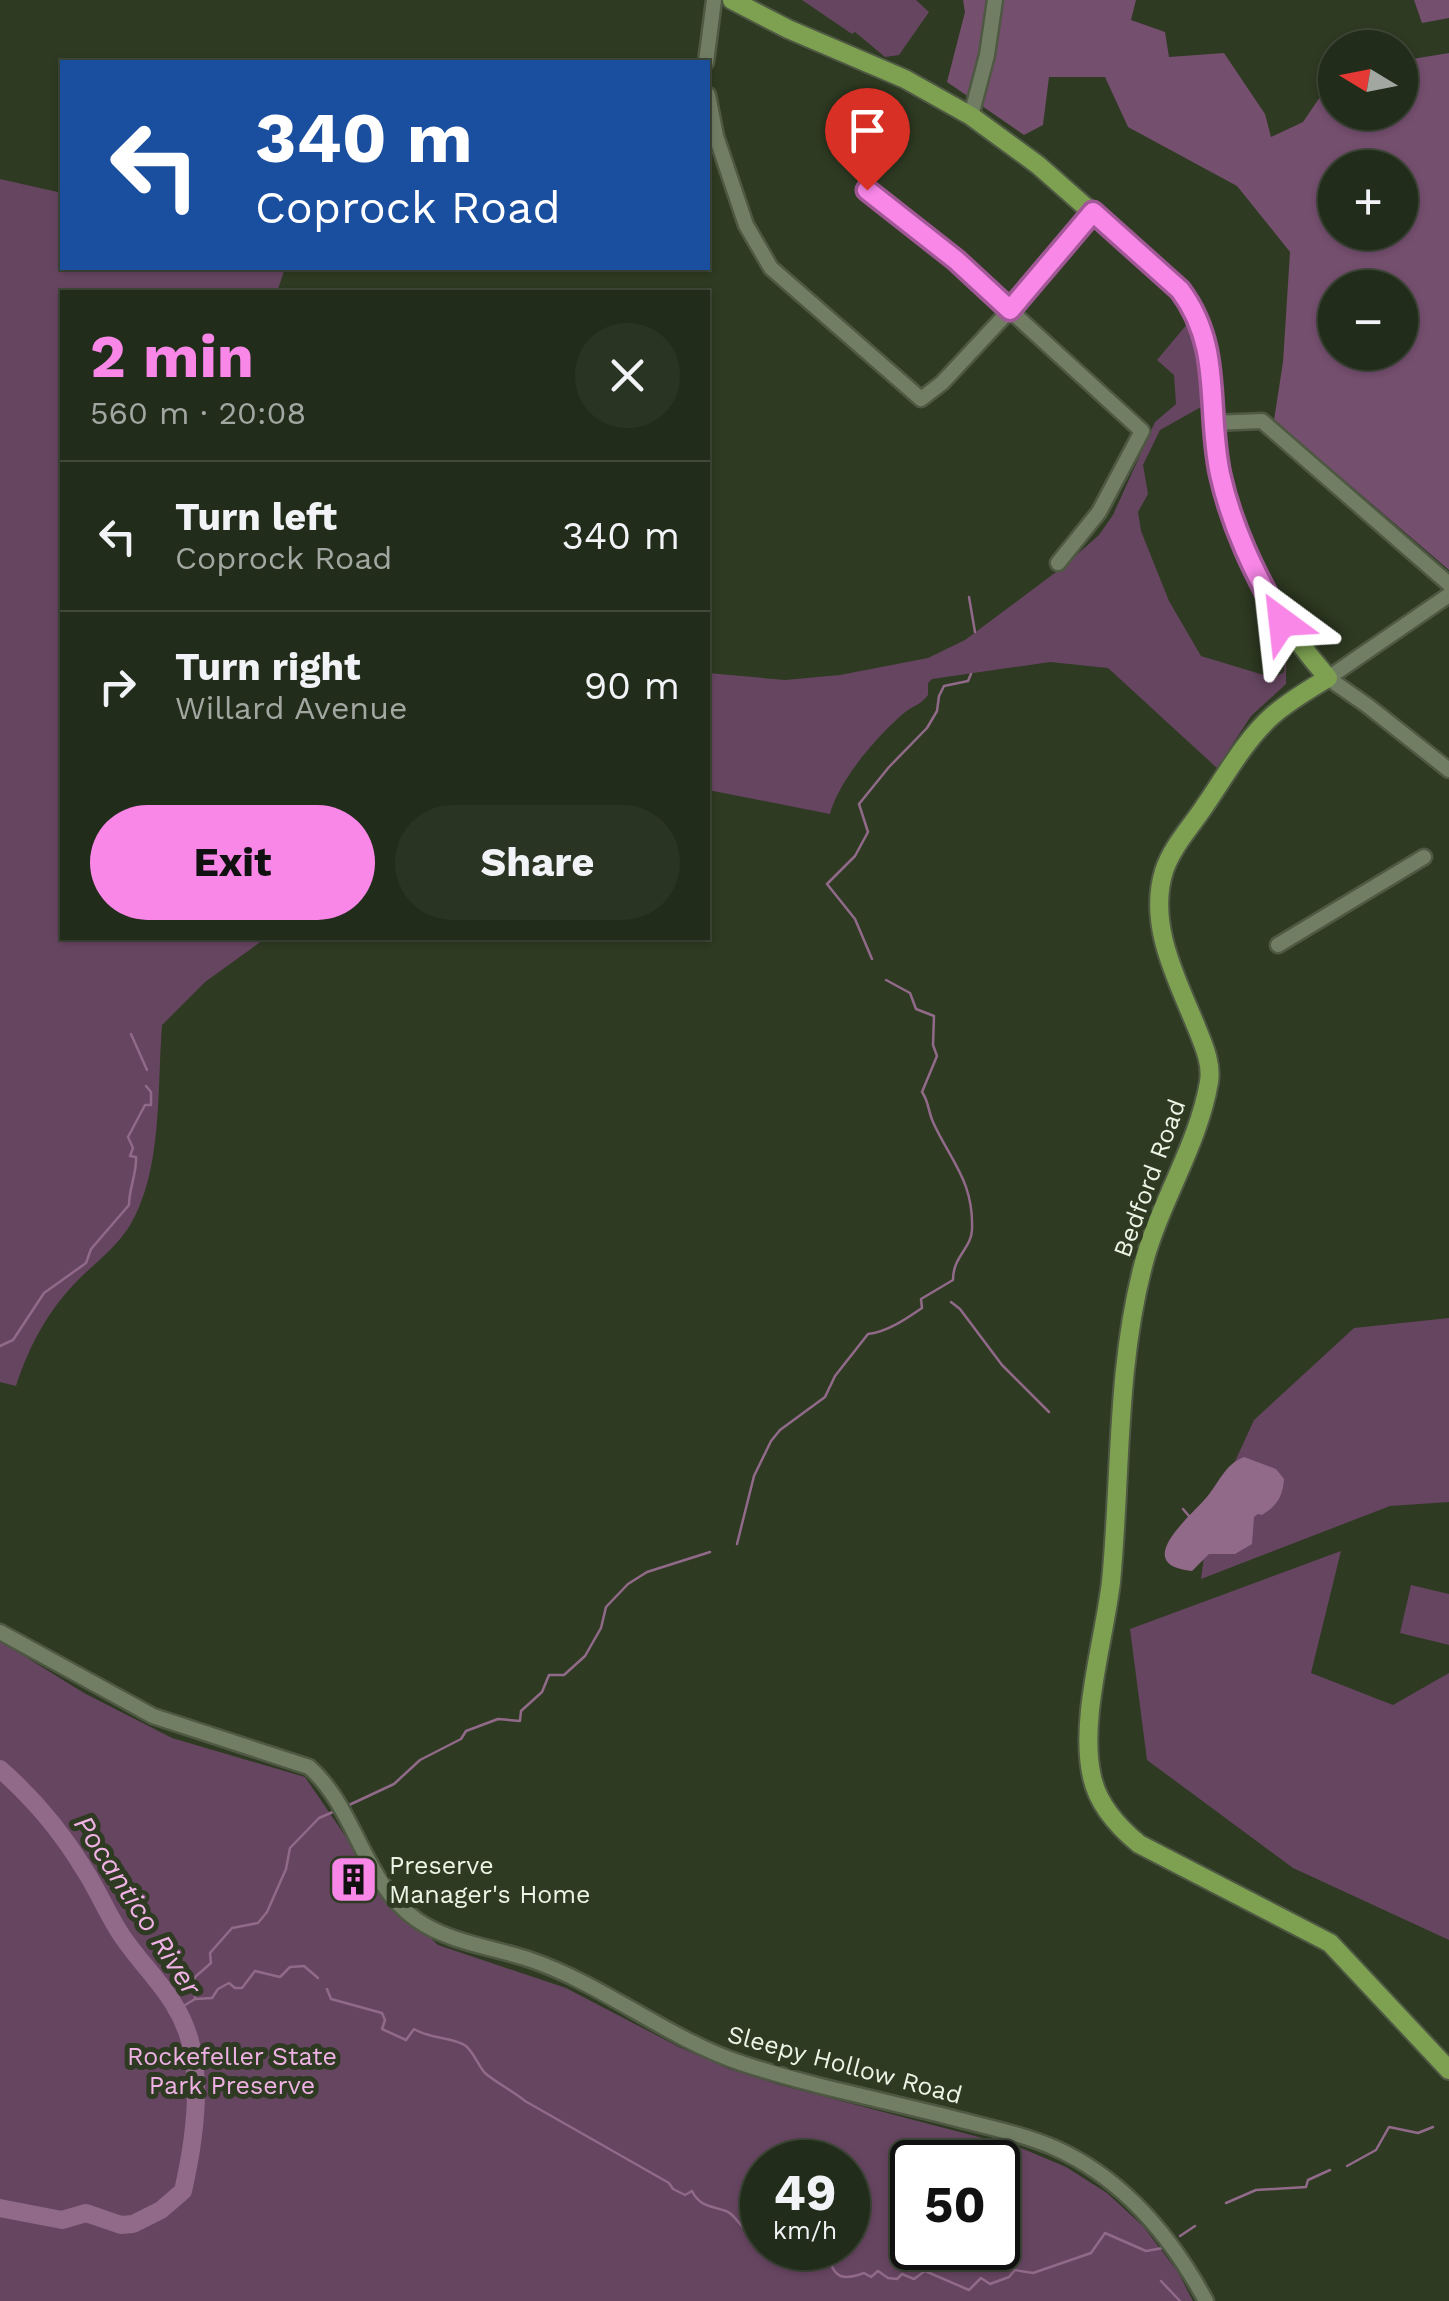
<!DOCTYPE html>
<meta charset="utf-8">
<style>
:root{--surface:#222c1a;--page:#2a3423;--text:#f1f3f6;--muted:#a2a7a2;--line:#3f4839;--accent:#f987e8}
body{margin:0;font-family:"Work Sans",sans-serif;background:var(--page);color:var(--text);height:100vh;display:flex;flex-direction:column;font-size:38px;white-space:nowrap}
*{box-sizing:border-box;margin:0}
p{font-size:32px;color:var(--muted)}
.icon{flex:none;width:55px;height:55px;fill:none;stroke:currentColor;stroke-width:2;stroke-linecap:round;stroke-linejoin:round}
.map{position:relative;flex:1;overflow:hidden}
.panel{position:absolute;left:60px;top:290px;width:650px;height:650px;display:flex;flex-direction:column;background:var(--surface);border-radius:0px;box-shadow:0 2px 8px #0004,0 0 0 2px var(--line)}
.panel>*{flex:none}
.banner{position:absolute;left:60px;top:60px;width:650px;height:210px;border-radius:0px;box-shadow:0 2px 8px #0004,0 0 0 2px var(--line);background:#1a4fa0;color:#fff;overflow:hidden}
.needle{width:65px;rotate:280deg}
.buttons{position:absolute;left:1318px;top:30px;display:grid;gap:20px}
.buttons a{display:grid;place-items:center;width:100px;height:100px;border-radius:50%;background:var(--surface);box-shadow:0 2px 8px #0004,0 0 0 2px var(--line);font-size:50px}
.speed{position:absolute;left:740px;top:2140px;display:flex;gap:20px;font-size:50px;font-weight:700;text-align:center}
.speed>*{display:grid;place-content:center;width:130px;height:130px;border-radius:50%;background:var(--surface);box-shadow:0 2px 8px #0004,0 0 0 2px var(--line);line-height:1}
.speed small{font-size:25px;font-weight:400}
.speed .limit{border:5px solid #111;border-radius:15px;background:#fff;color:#111}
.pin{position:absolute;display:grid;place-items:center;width:85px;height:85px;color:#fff;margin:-102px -42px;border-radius:50% 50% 50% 0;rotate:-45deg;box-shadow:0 0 10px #0007}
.pin .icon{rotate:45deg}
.me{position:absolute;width:110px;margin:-55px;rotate:330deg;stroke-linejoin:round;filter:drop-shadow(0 0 8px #0008)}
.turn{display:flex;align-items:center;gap:35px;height:210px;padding:0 30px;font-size:45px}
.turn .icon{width:130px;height:130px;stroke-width:2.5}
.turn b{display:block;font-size:70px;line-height:85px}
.round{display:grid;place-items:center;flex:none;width:105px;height:105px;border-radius:52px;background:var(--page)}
.head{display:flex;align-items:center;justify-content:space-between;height:170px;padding:0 30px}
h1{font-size:60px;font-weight:700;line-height:75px;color:var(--accent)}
.action{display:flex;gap:20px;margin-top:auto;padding:20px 30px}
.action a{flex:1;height:115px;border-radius:60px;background:var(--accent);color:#111;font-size:40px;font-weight:700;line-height:115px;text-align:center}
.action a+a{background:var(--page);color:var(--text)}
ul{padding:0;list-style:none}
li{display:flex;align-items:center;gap:30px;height:150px;padding:0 30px;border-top:2px solid var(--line)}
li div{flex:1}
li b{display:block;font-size:38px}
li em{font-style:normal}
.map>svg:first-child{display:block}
.green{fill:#664560;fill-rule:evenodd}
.forest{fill:#744f6e;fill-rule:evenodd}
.water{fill:#916a8a}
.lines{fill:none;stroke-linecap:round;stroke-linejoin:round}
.stream{stroke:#916a8a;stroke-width:2.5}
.river{stroke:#916a8a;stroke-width:18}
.minor-casing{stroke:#4e5843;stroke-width:19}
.major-casing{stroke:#4e5843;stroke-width:22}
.minor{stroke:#717e64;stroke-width:14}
.major{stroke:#7da151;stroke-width:18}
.route-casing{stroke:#a25897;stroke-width:25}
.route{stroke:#f987e8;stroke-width:18}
.labels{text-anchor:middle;stroke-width:10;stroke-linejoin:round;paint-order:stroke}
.street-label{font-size:25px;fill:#ecf4e5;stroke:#2e3a22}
.poi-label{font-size:25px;fill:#ecf4e5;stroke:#2e3a22;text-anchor:start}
.park-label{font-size:25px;fill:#efb1e4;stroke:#2e3a22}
.water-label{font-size:28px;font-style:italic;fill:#f0b2e5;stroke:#2e3a22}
</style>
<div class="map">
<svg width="1449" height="2301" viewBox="0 0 1449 2301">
<rect width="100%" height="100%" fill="#2e3a22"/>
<g class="green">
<polygon points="802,0 916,0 929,12 899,55 885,57 855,32 852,34"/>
<path d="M0 179 62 193V268H285L277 292H62V938H266L205 982 162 1025C157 1088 163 1172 129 1227 116 1247 99 1260 82 1276 50 1307 29 1345 16 1386L0 1382Z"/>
<path d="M1188 323 1202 372 1201 407 1160 430 1143 465 1148 494 1138 512 1141 531 1169 601 1201 656 1274 678 1284 672 1286 654V684L1251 716 1217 768 1108 668 1050 662 932 679 928 683V695C921 705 912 706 904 713 877 736 839 780 830 814L708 790V673L785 680 840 675 928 658 965 640 1064 566 1099 535 1113 515 1155 422 1176 404 1174 375 1157 360Z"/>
<polygon points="1449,1318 1449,1502 1390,1506 1201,1579 1209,1518 1254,1420 1354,1328"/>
<polygon points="1341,1551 1311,1673 1393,1705 1449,1673 1449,1940 1293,1868 1147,1760 1130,1629"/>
<polygon points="1411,1585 1449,1594 1449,1645 1400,1633"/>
<path d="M0 1641 84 1693 172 1738 305 1777 385 1894 438 1945 566 1988 679 2047 729 2069 780 2085 1021 2148 1066 2167 1107 2193 1143 2226 1178 2272 1193 2301H0ZM762 2162H848V2248H762ZM912 2162H998V2248H912Z"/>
</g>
<g class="forest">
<path d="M963 0H1136L1131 20 1165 32 1169 57 1224 53 1265 114 1271 137 1303 122 1335 75V112H1400V61L1449 53V570L1274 420 1283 362 1290 252 1237 186 1128 127 1105 77H1049L1043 125 1024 135 947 82 965 12ZM1335 168H1400V232H1335ZM1335 288H1400V352H1335Z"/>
<polygon points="1414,0 1449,0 1449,18 1422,23"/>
</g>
<path class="water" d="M1244 1457 1276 1469 1284 1479C1283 1496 1277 1506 1262 1515L1258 1514 1254 1517 1252 1544 1235 1554H1209L1192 1571C1130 1565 1191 1516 1206 1498 1219 1483 1225 1464 1244 1457Z"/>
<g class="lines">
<g class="stream">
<polyline points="969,597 975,632"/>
<polyline points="872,959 855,919 827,884 855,856 868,832 859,804 889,767 927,728 937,711 939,696 944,686 968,681 971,674"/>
<polyline points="131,1034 147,1070"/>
<polyline points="951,1302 960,1309 1002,1365 1049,1412"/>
<path d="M0 1346 13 1340 44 1293 86 1263 91 1249 129 1205C129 1188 137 1173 136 1157L130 1156 133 1148 128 1137 145 1105H151V1092L146 1086"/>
<polyline points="1183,1509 1189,1516"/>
<path d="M737 1544 754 1476 771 1441 780 1430 825 1397 835 1376 868 1334C887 1332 906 1319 922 1308L921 1299 953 1280C953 1256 971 1249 972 1230 974 1181 950 1160 933 1122 928 1111 929 1102 922 1092L937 1056 933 1045 934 1016 916 1009 910 993 886 980"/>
<polyline points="347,1806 394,1784 420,1760 461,1739 466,1731 498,1719 520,1721 521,1711 542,1692 549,1675 564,1675 585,1656 601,1628 606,1607 628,1584 647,1572 710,1552"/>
<path d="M327 1989 331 1999 382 2013 385 2020 382 2029 406 2040 414 2029C432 2040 452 2036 466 2046 474 2053 478 2065 485 2073 495 2082 513 2091 525 2101L669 2183 673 2189 685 2195 692 2191C699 2206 711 2206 726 2211 733 2213 738 2223 744 2228L761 2224 759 2235H762"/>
<polyline points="195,1999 212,1998 218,1989 229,1983 235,1988 242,1988 255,1971 280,1977 290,1967 304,1966 318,1978"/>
<polyline points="177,2010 195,1999 195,1977 211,1963 210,1953 232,1928 258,1923 267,1912 286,1869 290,1848 319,1818 335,1811"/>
<polyline points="1347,2166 1376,2150 1389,2127 1418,2133 1433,2127"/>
<polyline points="1226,2203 1256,2190 1306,2187 1308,2180 1330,2170"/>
<polyline points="1180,2236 1195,2226"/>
<path d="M806 2248 807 2253 818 2260 824 2255 828 2256C834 2278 842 2281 864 2273L871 2277 878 2271 888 2278 897 2279 902 2274 914 2279 925 2271 969 2290 981 2278 990 2284 1009 2277 1015 2270 1033 2273 1091 2253 1105 2233 1146 2251 1163 2248"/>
<polyline points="1161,2281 1180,2301"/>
</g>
<path class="river" d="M0 1769C33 1798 61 1831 84 1869 98 1890 107 1914 122 1936 147 1973 180 1998 191 2045 202 2090 193 2147 183 2191L161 2210 133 2224 121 2225 86 2213 62 2220 0 2208"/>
<defs>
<g id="minor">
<polyline points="706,62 714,0"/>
<polyline points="708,95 716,136 746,225 771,268 921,399 942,383 1010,310 1093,213"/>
<polyline points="971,116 987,55 995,0"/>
<polyline points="867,190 956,261 1142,431 1099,512 1058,563"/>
<polyline points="1213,423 1262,421 1449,584"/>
<polyline points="1449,595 1328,678 1368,706 1449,770"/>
<polyline points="1278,945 1424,857"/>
<path d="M0 1632 153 1716 309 1767C356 1808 363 1883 417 1920 450 1943 493 1947 531 1960 604 1985 667 2038 741 2063 810 2086 883 2100 953 2118 987 2127 1023 2134 1055 2148 1124 2179 1171 2236 1206 2301"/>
</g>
<path id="major" d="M732 0 788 29 905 79 971 116 1038 165 1180 290C1221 345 1208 404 1219 468 1233 548 1275 617 1328 678 1308 690 1289 701 1272 716 1244 741 1225 777 1204 807 1190 828 1172 847 1164 871 1147 926 1178 981 1198 1031 1204 1046 1212 1064 1209 1082 1198 1146 1159 1203 1143 1266 1116 1369 1121 1478 1111 1582 1104 1641 1079 1721 1092 1777 1098 1805 1117 1826 1139 1844L1330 1943 1449 2070"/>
</defs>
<use href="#minor" class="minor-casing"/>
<use href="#major" class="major-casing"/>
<use href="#minor" class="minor"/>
<use href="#major" class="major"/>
</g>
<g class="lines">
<defs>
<path id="route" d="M867 190 956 260 1010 310 1093 212 1180 290C1223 347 1206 408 1220 474 1232 528 1255 574 1282 622"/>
</defs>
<use href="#route" class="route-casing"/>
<use href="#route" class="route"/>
</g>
<defs>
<symbol id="building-square" viewBox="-11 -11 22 22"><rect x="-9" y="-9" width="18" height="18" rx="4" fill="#f987e8" stroke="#2e3a22"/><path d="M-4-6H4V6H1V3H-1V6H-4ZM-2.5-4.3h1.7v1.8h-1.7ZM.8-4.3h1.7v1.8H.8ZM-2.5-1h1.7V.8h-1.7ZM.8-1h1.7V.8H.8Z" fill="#111"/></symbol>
</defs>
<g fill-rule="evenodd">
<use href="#building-square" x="326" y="1852" width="55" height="55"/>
</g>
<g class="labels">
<g class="street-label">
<text transform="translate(1149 1178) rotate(-70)" y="9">Bedford Road</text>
<text transform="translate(845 2064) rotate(15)" y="9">Sleepy Hollow Road</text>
</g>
<g class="poi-label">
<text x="389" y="1874">Preserve<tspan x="389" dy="29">Manager's Home</tspan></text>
</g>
<g class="park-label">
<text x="232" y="2065">Rockefeller State<tspan x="232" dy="29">Park Preserve</tspan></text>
</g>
<g class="water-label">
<text transform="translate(138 1905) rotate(57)" y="10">Pocantico River</text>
</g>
</g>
</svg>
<div class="buttons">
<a><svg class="needle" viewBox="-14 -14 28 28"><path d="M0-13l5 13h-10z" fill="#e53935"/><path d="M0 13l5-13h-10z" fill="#a2a7a2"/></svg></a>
<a>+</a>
<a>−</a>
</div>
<div class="speed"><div>49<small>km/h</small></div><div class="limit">50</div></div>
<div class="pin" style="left:867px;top:190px;background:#d93025"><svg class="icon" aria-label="arrive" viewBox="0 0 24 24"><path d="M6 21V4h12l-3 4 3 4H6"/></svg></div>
<svg class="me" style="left:1282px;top:622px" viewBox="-20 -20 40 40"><path d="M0-17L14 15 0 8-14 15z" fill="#f987e8" stroke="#fff" stroke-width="4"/></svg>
<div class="banner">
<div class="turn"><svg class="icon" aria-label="left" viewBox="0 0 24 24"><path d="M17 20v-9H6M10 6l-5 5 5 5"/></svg><div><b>340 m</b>Coprock Road</div></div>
</div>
<section class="panel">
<div class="head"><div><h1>2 min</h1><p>560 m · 20:08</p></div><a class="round"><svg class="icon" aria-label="close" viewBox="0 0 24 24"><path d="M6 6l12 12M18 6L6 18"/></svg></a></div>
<ul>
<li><svg class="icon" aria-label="left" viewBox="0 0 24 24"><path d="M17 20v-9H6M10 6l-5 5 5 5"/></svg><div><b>Turn left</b><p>Coprock Road</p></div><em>340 m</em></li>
<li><svg class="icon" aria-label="right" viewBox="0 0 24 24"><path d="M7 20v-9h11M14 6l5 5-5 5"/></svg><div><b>Turn right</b><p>Willard Avenue</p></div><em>90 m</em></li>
</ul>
<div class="action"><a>Exit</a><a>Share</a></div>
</section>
</div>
